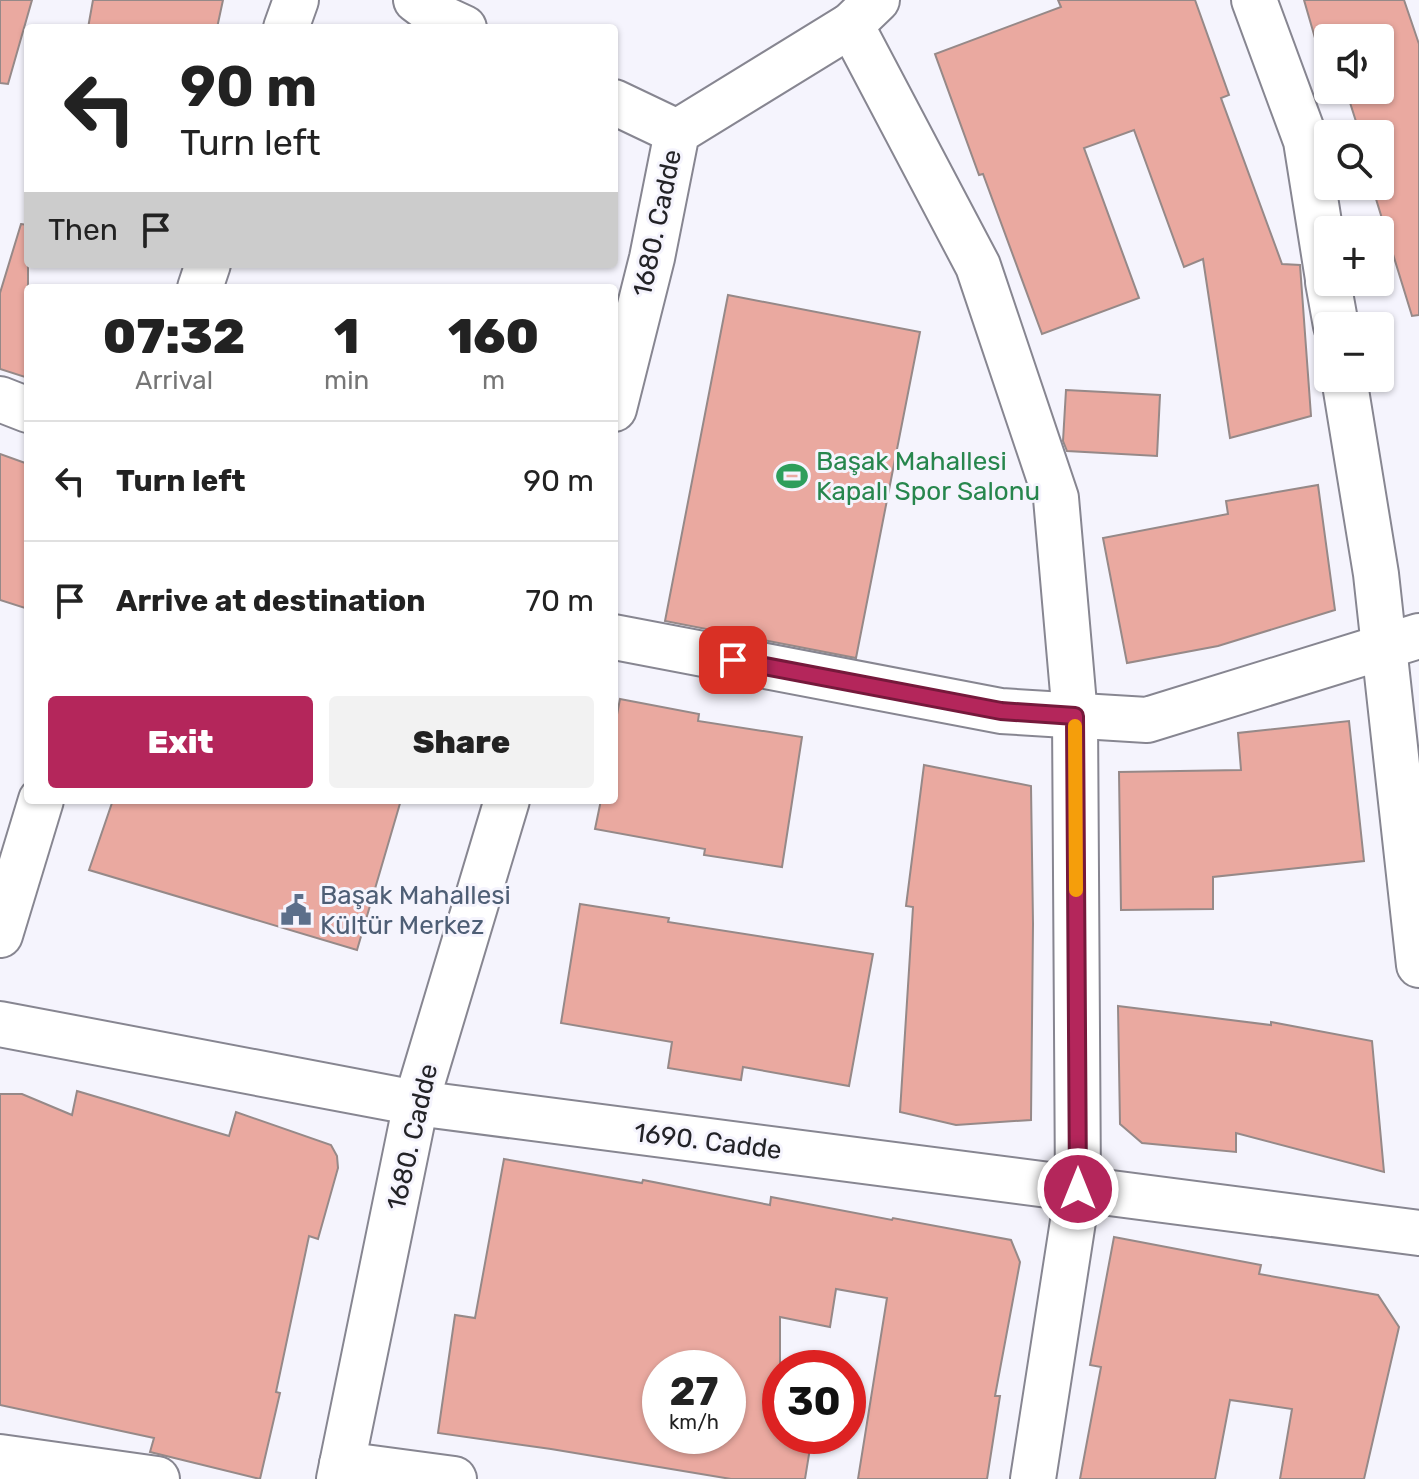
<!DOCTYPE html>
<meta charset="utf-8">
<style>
:root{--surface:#fff;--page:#f2f2f2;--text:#222;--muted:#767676;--line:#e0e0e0;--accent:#b4265b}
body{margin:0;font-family:Rubik,sans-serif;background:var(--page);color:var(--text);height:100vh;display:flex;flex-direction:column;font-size:30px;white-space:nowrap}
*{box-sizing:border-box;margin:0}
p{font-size:26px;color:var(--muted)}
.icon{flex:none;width:44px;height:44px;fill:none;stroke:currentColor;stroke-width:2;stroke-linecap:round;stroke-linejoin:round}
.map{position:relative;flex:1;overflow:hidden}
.drawer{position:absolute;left:24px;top:284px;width:594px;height:520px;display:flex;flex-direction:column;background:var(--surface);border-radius:8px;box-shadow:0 2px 6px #0004}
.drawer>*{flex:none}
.hud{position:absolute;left:24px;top:24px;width:594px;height:244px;border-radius:8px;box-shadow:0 2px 6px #0004;background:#fff;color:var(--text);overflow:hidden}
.fabs{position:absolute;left:1314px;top:24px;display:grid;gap:16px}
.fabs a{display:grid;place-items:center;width:80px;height:80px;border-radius:8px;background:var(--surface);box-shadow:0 2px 6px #0004;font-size:40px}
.speed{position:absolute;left:642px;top:1350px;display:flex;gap:16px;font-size:40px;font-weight:700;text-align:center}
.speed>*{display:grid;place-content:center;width:104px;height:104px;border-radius:50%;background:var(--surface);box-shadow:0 2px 6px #0004;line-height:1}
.speed small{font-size:20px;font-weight:400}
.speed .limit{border:12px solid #d22;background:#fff;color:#111}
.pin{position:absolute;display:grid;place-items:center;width:68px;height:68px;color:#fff;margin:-34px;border-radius:16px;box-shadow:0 4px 12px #0006}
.me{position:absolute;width:88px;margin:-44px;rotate:0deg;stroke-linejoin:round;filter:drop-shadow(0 0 6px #0008)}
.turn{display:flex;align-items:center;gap:28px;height:168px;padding:0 24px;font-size:36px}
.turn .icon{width:104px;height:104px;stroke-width:2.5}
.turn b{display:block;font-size:56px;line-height:68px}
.then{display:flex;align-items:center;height:76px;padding:0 24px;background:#0003;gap:16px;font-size:30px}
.eta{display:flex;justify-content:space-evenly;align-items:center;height:136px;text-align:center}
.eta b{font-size:48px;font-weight:800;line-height:56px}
.action{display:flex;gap:16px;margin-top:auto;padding:16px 24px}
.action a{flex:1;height:92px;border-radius:8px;background:var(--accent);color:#fff;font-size:32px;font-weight:800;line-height:92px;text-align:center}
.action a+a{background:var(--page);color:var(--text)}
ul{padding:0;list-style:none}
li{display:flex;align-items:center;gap:24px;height:120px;padding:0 24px;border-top:2px solid var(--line)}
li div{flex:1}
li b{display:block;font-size:30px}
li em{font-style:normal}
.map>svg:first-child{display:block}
.building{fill:#eaa9a0;stroke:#968988;stroke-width:2;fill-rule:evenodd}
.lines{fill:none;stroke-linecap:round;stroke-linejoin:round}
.minor-casing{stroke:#878691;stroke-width:48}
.minor{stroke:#fff;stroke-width:44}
.route-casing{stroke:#75193b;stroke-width:20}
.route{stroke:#b4265b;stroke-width:14}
.slow{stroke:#f59e0b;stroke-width:14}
.labels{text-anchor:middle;stroke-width:6;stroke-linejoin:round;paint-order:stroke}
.street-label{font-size:26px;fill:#232327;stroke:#f5f4fd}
.leisure-label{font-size:26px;fill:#27864d;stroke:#f5f4fd;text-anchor:start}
.service-label{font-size:26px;fill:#4e5e75;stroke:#f5f4fd;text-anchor:start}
</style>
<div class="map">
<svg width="1419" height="1479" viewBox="0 0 1419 1479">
<rect width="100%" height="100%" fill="#f5f4fd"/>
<g class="building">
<polygon points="0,0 32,0 8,84 0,83"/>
<polygon points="93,0 223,0 217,28 88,28"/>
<polygon points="1058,0 1195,0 1229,95 1221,98 1282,264 1300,265 1311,416 1230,438 1203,259 1184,267 1134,130 1084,148 1139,298 1042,334 983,174 979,175 935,54 1061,7"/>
<polygon points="1304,0 1404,0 1419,44 1419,315 1412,316 1372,186 1380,186 1380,134 1360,134 1346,90 1380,90 1380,38 1315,38"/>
<polygon points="21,224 28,225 28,378 0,369 0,293"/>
<polygon points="728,295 920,332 856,658 665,621"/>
<polygon points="1066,390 1160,395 1157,456 1067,451 1063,441"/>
<polygon points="0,454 28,464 28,609 0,600"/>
<polygon points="1318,485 1335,610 1218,646 1127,663 1103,538 1228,514 1226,501"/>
<polygon points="620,699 699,714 698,721 802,737 782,867 704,855 705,849 595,829 601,800 614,800 614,730"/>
<polygon points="1349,721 1364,861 1213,877 1213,909 1121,910 1119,772 1241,770 1238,733"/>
<polygon points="924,765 1031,786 1033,924 1031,1120 956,1125 900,1112 913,907 906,906"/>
<polygon points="113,800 401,800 357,950 89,870"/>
<polygon points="580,904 669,918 668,922 873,954 849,1086 743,1067 741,1080 668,1068 672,1042 561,1023"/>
<polygon points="1118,1006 1271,1025 1271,1022 1372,1041 1384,1172 1236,1133 1236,1152 1142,1143 1120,1124"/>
<polygon points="77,1091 229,1136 236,1112 331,1145 337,1156 338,1168 318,1239 309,1236 276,1392 280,1393 260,1479 150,1452 154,1438 0,1405 0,1094 22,1094 72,1115"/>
<path d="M504 1159 642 1183 643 1180 770 1205 771 1197 892 1220 893 1218 1011 1240 1020 1262 995 1396H1000L987 1479H858L887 1298 836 1289 830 1327 780 1317V1436H812L805 1479H731L551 1449 438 1433 455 1315 475 1318ZM660 1368H728V1436H660Z"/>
<polygon points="1114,1237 1261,1265 1259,1274 1378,1295 1399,1327 1364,1479 1280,1479 1292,1409 1230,1400 1215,1479 1080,1479 1101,1367 1090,1365"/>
</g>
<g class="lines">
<defs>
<g id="minor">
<polyline points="416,0 436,15 464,28"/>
<polyline points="1254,0 1306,141 1328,279"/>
<polyline points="851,25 978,266 1056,498 1075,716 1078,1189 1033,1479"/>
<polyline points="286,28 296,0"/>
<polyline points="614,102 677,132"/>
<polyline points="1328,282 1336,326"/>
<polyline points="200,288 208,264"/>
<polyline points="1344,378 1376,574 1419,965"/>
<polyline points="0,399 28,410"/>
<polyline points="614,409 652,258 677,132 851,25 877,0"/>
<polyline points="614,637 1001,711 1147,720 1419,636"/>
<polyline points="0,935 41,800"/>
<polyline points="0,1024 416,1103 1419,1233"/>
<polyline points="0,1457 157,1479"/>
<polyline points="342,1464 454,1479"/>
<polyline points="339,1479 416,1103 507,800"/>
</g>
</defs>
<use href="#minor" class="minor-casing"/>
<use href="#minor" class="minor"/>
</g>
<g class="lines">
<defs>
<polyline id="route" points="733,660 1001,711 1075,716 1078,1189"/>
</defs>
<use href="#route" class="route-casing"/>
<use href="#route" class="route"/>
<polyline class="slow" points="1075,726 1076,890"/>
</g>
<defs>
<symbol id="stadium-bare" viewBox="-9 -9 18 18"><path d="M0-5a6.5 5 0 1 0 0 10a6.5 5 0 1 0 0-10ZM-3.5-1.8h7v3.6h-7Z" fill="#2e9e5b" stroke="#f5f4fd" stroke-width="2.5" paint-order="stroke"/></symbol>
<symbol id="civic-bare" viewBox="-9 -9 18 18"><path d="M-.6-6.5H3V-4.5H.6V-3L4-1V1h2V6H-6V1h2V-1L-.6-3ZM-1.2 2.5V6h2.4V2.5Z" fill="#5c6f8a" stroke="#f5f4fd" stroke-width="2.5" paint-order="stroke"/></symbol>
</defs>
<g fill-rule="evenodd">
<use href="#stadium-bare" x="770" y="454" width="44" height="44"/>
<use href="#civic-bare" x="274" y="888" width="44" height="44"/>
</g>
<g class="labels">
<g class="street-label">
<text transform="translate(657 223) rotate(-78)" y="9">1680. Cadde</text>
<text transform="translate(412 1137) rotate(-77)" y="9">1680. Cadde</text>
<text transform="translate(708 1141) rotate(7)" y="9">1690. Cadde</text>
</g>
<g class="leisure-label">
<text x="816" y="470">Başak Mahallesi<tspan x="816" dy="30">Kapalı Spor Salonu</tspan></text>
</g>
<g class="service-label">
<text x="320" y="904">Başak Mahallesi<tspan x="320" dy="30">Kültür Merkez</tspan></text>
</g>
</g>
</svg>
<div class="fabs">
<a><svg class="icon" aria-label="sound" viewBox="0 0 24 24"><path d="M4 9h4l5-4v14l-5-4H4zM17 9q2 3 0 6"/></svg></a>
<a><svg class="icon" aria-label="search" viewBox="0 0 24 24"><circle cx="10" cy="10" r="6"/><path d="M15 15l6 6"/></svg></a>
<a>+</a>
<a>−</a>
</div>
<div class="speed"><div>27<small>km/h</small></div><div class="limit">30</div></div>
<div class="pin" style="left:733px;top:660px;background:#d93025"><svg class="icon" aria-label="arrive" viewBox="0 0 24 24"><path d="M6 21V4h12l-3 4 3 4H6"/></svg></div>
<svg class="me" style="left:1078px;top:1189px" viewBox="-20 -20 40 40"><circle r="17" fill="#b4265b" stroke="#fff" stroke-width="3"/><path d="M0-11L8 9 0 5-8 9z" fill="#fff"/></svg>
<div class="hud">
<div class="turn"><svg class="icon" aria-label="left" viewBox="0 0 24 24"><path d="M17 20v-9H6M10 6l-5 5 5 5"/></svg><div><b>90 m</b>Turn left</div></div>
<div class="then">Then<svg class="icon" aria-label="arrive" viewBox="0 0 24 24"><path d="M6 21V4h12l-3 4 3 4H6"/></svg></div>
</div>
<section class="drawer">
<div class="eta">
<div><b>07:32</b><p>Arrival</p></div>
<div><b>1</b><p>min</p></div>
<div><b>160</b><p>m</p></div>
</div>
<ul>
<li><svg class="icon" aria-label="left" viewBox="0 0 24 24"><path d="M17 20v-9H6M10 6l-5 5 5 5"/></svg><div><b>Turn left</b></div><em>90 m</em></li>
<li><svg class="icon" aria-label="arrive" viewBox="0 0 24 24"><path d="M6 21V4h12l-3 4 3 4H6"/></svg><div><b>Arrive at destination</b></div><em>70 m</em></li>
</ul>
<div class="action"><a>Exit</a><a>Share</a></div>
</section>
</div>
